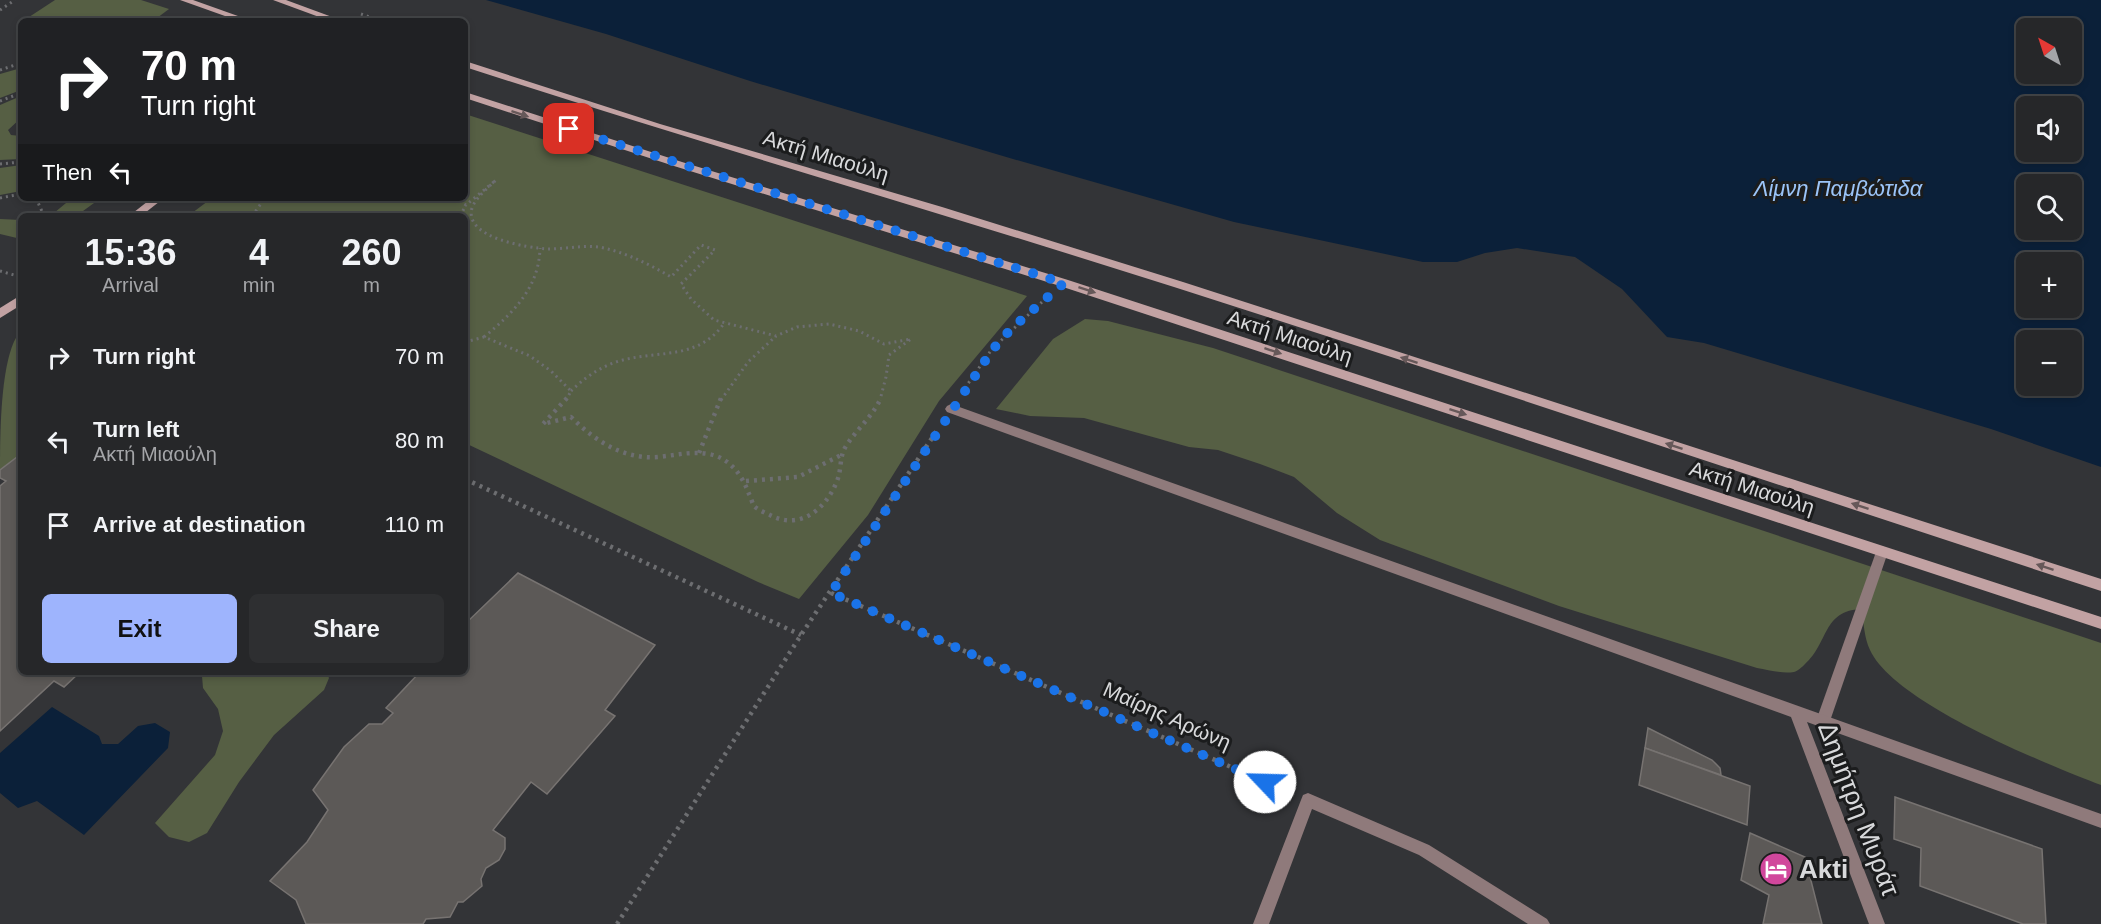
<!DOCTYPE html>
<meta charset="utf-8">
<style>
:root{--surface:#262729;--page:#2e2f31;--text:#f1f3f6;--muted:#a4a5a8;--line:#424446;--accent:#9eb4fd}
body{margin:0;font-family:Helvetica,sans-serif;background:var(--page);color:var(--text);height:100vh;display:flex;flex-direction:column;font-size:22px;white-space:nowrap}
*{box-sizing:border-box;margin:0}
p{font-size:20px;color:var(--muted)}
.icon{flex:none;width:33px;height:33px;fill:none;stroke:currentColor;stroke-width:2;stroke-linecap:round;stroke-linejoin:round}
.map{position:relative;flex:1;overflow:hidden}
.panel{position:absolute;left:18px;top:213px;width:450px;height:462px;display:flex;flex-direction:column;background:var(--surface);border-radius:9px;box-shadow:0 3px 9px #0003,0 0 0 2px var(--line)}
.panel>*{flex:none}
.guide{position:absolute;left:18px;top:18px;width:450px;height:183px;border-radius:9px;box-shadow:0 3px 9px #0003,0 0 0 2px var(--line);background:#202124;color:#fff;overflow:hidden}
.needle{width:39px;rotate:321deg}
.fabs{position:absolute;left:2016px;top:18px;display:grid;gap:12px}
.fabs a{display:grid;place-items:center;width:66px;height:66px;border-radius:9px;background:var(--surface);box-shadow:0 3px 9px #0003,0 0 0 2px var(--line);font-size:30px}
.pin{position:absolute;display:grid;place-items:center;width:51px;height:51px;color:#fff;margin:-26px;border-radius:12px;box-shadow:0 3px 9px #0006}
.me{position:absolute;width:66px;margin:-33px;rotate:294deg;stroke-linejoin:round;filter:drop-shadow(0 0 4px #0008)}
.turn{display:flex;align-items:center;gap:21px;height:126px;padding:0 24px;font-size:27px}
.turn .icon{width:78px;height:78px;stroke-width:2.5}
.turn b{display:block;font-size:42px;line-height:51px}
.then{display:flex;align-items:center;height:57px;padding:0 24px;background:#0003;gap:12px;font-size:22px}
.eta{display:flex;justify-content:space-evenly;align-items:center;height:102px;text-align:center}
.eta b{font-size:36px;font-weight:800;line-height:42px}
.action{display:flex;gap:12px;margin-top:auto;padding:12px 24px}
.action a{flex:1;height:69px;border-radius:9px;background:var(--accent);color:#111;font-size:24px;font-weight:800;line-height:69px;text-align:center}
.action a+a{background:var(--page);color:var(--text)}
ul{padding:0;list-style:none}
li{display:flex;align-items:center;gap:18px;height:84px;padding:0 24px}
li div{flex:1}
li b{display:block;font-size:22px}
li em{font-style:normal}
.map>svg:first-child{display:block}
.green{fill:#565f44}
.water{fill:#0b2039;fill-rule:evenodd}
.building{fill:#5c5957;stroke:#777371;stroke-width:1.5}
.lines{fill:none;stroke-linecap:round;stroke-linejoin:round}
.path-far1{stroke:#6d6e71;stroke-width:3;stroke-dasharray:2 4;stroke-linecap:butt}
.path{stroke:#6d6e71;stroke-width:4.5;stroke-dasharray:3 5;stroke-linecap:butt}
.lane{fill:#8f7a7b;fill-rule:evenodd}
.street{fill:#8f7a7b;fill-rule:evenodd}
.secondary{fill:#c2a2a3;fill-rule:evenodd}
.oneway{fill:#665859}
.route{stroke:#1a73e8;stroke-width:10;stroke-dasharray:0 18}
.labels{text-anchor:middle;stroke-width:6;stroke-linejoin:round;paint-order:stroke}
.street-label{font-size:21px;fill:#d8d9db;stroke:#1b1c1d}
.water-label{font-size:22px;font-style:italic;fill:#9bc4f8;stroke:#1b1c1d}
.near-street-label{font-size:26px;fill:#d8d9db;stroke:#1b1c1d}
.near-poi-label{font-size:26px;font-weight:bold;fill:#d8d9db;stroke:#1b1c1d;text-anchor:start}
</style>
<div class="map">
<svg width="2101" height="924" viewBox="0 0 2101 924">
<rect width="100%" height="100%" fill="#333437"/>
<g class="green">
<polygon points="55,0 141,0 169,9 153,21 23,21"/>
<polygon points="21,68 21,90 0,98 0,74"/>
<polygon points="21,96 21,118 8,130 11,135 21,136 21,159 0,160 0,105"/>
<polygon points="465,114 1027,296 939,401 868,515 799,599 758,582 465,443 465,216 188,216 212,198 465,198"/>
<polygon points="21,165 21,191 0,195 0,168"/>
<polygon points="72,198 101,198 83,211 93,216 56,216 54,213"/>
<polygon points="0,219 21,220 21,239 0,234"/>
<path d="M1085 319 1108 321 1213 348 2101 643V785C2046 764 1894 703 1870 650 1864 638 1864 622 1861 609 1822 611 1829 643 1805 664 1802 667 1798 671 1794 672 1782 674 1769 670 1757 668L1559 606 1380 540 1337 513 1294 477 1260 464 1218 450 1189 447 1084 418 1030 416 996 409 1053 339Z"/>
<path d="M21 331V454L0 470C0 436 0 352 21 331Z"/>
<polygon points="207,672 326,672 329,678 324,690 274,735 239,782 207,833 189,842 169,837 155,823 215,755 223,731 218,709 203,688 202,676"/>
</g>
<g class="water">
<path d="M486 0H2101V467L1991 429 1704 343 1667 337 1622 289 1575 257 1517 248 1485 253 1457 262H1423L1234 222 1013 159 750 81 606 34ZM2026 28H2072V74H2026ZM2026 106H2072V152H2026ZM2026 184H2072V230H2026ZM2026 262H2072V308H2026ZM2026 340H2072V386H2026Z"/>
<polygon points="52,707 99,736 102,744 118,744 138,726 155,723 170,732 168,748 84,835 37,801 18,808 0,793 0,753"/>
</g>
<g class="building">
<polygon points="21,454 21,672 80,672 64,687 54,681 0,731 0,486 6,481 0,478 0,470"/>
<polygon points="518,573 655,645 605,710 615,716 547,794 531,782 493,830 505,838 505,849 499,860 486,868 481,879 482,886 463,902 458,902 450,917 426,919 423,924 306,924 296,900 270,881 307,842 328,810 313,790 344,747 369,724 382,724 393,713 386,708 420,672 465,672 465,624"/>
<polygon points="1648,728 1712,760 1720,768 1721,775 1645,748"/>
<polygon points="1645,748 1750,786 1747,825 1639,785"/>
<polygon points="1895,797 2042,849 2046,924 2023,924 1920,886 1921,848 1894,839"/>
<polygon points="1750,833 1805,857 1822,924 1763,924 1769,895 1741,880"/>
</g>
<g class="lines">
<g class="path-far1">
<polyline points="0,10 15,0"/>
<polyline points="361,14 381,21"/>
<polyline points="0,70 21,63"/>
<polyline points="0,101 21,93"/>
<polyline points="0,164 21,162"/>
<polyline points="0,198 21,194"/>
<polyline points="36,198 44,216"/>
<path d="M454 198 466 205 496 180C488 188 476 197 472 208 463 238 529 248 548 249 565 249 582 245 599 247 625 252 649 264 671 277L701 245 715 250 681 284 691 299 714 320 776 336 797 327 829 324 859 331 884 344 911 339 889 355 886 377 880 400"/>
<polyline points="252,216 265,198"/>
<polyline points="460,216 466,205"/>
<polyline points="0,271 14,275"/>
<path d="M484 337C513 313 539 288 540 248"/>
<polyline points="465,342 484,337 530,356 551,371 571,391 566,400"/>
<polyline points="965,388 992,349 1042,302"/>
<path d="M571 391C585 377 603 365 623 360 662 350 699 360 725 322"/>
<polyline points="721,400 748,362 776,336"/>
</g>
<g class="path">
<path d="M567 398 543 424 571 417C595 441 624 460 659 457 676 455 692 451 709 454 730 458 742 475 749 494 751 497 752 503 754 506 758 510 766 513 770 515 800 531 826 509 837 481 842 469 839 457 846 446 857 429 872 417 881 398"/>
<polyline points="699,453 721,398"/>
<polyline points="465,479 801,635"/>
<polyline points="746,481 798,477 841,455"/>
<polyline points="831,593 1284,790"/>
<polyline points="617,924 801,635 938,429"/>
</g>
<polygon class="lane" points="1882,546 1886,548 1888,552 1830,721 1828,726 1823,728 1818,726 1816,721 1876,552 1878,548"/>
<g class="street">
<polygon points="951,404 2101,814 2101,828 1807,722 1885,924 1869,924 1791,717 947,412 945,409 947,406"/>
<polygon points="1308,793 1429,845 1547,919 1550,924 1528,924 1419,855 1312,809 1269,924 1253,924 1301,800 1303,795"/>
</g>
<g class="secondary">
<polygon points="180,0 193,0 252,21 239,21"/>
<polygon points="273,0 286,0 343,21 330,21"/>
<path d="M465 61 660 124 942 207 1183 282 2101 579V591C1792 490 1484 386 1174 287 938 212 700 143 465 67Z"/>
<polygon points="465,92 682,162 1068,280 2101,617 2101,629 1060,286 674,166 465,98"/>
<polygon points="152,198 164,198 141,216 129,216"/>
<polygon points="21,295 21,305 0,318 0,308"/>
</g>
</g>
<defs><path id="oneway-solid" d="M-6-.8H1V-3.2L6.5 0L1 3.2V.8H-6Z" transform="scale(1.5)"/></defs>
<g class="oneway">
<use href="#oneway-solid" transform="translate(520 114) rotate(18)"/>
<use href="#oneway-solid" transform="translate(1087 290) rotate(18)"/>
<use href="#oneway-solid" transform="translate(1273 351) rotate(18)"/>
<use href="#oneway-solid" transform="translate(1409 360) rotate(-162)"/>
<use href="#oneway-solid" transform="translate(1458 412) rotate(18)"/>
<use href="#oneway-solid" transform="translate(1674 446) rotate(-162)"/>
<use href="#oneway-solid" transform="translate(1860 506) rotate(-162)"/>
<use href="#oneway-solid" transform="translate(2045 567) rotate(-162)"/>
</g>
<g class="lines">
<polyline class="route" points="569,129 1064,283 1012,328 993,349 831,593 1265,782"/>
</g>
<defs>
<symbol id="hotel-disc" viewBox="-11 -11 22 22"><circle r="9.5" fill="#d1479c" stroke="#1b1c1d"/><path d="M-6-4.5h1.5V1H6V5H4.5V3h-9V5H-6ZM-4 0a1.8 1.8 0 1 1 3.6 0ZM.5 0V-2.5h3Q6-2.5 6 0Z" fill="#fff"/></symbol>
</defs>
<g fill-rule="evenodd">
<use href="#hotel-disc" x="1757" y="850" width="38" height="38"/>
</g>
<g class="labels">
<g class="street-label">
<text transform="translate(826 156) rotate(17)" y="7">Ακτή Μιαούλη</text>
<text transform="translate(1290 337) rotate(18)" y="7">Ακτή Μιαούλη</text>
<text transform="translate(1752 488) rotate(18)" y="7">Ακτή Μιαούλη</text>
<text transform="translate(1167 716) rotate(24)" y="7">Μαίρης Αρώνη</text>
</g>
<g class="water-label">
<text x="1838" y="196">Λίμνη Παμβώτιδα</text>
</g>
<g class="near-street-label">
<text transform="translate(1859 809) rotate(69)" y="9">Δημήτρη Μυράτ</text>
</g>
<g class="near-poi-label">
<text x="1799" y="878">Akti</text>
</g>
</g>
</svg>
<div class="fabs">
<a><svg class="needle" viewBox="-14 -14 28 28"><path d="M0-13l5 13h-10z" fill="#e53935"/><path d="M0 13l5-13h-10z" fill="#a4a5a8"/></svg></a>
<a><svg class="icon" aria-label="sound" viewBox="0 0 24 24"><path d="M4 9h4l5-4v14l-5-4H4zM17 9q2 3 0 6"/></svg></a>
<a><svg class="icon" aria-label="search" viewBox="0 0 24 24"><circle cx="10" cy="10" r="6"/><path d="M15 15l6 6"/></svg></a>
<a>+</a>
<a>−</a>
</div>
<div class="pin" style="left:569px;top:129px;background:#d93025"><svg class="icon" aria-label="arrive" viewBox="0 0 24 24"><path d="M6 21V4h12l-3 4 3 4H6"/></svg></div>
<svg class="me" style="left:1265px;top:782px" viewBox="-20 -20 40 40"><circle r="19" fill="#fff"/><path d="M0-13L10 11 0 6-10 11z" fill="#1a73e8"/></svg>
<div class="guide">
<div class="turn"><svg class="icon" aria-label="right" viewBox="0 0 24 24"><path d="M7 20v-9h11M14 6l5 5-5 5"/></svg><div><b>70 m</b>Turn right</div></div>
<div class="then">Then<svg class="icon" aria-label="left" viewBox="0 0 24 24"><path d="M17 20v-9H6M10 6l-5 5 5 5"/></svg></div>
</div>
<section class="panel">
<div class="eta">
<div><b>15:36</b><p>Arrival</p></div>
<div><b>4</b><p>min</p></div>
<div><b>260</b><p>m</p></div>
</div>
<ul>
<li><svg class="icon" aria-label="right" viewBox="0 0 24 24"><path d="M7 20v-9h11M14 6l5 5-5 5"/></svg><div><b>Turn right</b></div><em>70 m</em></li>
<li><svg class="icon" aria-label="left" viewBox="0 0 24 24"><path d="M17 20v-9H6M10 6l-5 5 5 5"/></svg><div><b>Turn left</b><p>Ακτή Μιαούλη</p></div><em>80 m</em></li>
<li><svg class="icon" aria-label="arrive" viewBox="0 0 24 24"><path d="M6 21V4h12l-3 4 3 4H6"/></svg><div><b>Arrive at destination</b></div><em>110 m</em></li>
</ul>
<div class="action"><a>Exit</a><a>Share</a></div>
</section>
</div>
